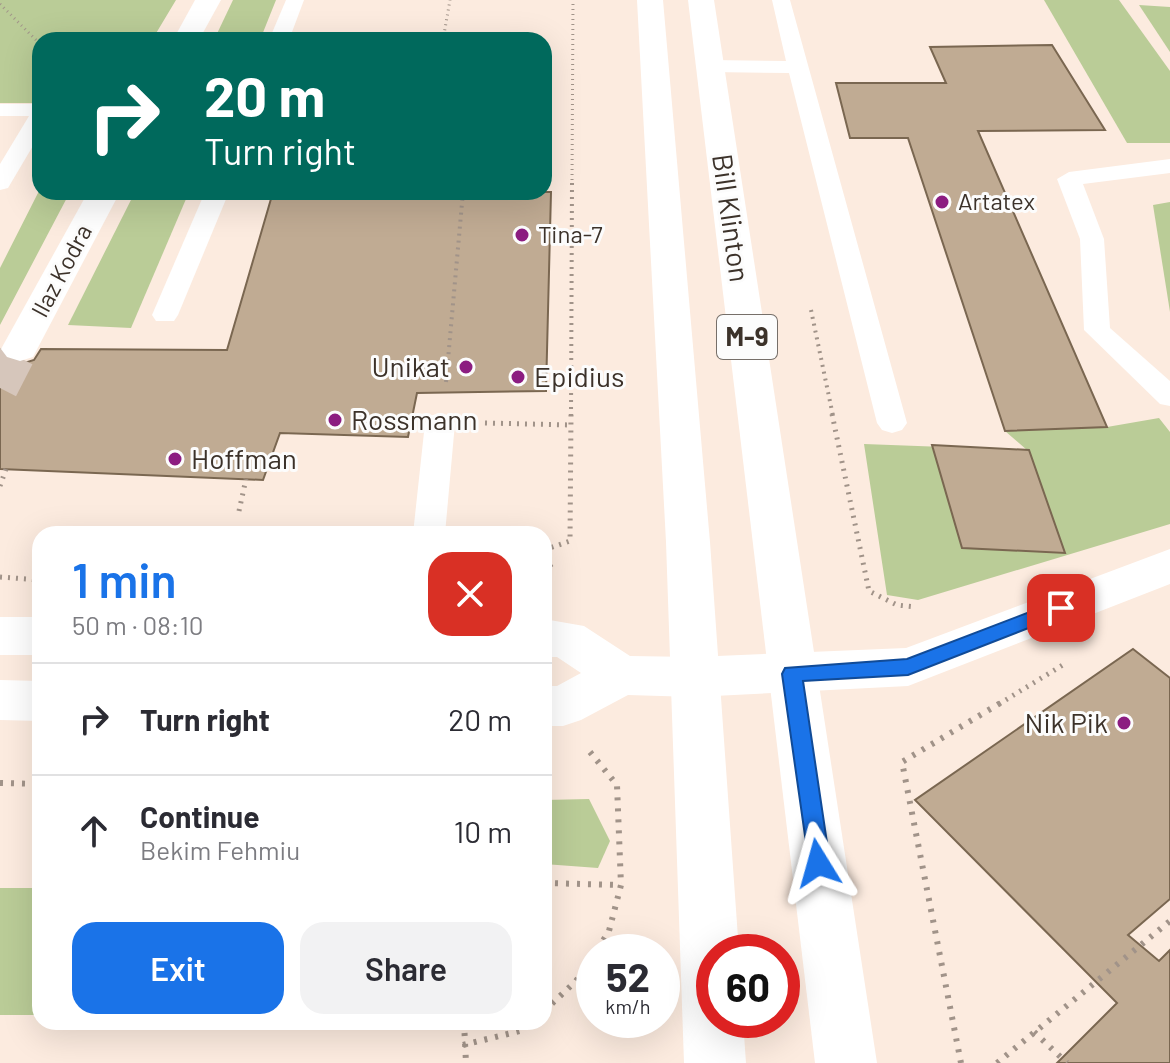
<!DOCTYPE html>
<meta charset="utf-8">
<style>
:root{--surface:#fff;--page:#f2f2f3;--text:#2b2b33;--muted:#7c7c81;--line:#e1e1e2;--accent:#1a73e8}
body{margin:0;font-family:Barlow,sans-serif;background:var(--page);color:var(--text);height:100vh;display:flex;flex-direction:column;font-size:30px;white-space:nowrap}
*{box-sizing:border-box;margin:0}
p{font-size:26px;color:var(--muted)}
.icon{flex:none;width:44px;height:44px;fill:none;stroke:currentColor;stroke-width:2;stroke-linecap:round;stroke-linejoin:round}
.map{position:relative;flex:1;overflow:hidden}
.details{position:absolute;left:32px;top:526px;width:520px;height:504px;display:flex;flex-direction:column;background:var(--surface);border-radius:24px;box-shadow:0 8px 32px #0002}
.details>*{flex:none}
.top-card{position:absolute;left:32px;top:32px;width:520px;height:168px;border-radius:24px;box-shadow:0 8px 32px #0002;background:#00695c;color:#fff;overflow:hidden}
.speed{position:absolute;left:576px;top:934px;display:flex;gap:16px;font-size:40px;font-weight:700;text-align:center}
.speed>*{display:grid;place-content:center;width:104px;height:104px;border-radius:50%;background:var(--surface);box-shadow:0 8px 32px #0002;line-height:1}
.speed small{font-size:20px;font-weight:400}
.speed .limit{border:12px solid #d22;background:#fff;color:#111}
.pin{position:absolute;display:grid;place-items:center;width:68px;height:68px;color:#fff;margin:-34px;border-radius:16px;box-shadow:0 4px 12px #0006}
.me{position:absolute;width:88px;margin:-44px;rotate:352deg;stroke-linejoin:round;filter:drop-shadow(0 0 6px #0008)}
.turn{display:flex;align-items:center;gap:28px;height:168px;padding:0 40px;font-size:36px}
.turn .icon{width:104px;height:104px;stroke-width:2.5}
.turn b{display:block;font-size:56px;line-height:68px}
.round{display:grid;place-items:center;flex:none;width:84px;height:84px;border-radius:24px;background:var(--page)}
.overview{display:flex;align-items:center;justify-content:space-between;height:136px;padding:0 40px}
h1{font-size:48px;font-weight:600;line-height:60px;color:var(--accent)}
.cta{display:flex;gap:16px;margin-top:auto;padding:16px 40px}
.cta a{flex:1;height:92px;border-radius:24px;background:var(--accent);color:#fff;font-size:32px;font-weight:600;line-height:92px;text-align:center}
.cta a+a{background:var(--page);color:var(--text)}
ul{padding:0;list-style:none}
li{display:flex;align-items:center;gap:24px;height:112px;padding:0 40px;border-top:2px solid var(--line)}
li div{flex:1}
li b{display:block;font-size:30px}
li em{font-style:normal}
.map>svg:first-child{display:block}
.green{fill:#bacc97}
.building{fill:#c0ab93;stroke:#7a6751;stroke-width:2}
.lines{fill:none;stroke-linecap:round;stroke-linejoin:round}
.secondary-tunnel{stroke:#d6c6bb;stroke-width:36;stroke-dasharray:36 18;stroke-linecap:butt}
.path-far3{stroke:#a19389;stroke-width:3;stroke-dasharray:1 4;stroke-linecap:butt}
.path-far2{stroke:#a19389;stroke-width:4;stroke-dasharray:2 5;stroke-linecap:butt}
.path-far1{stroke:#a19389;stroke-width:5;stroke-dasharray:2 6;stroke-linecap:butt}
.path{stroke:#a19389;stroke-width:6;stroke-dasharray:3 8;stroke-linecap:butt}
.lane{fill:#fff;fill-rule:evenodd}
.secondary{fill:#fff;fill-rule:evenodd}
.primary{fill:#fff;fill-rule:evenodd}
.route{fill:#1a73e8;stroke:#114b97;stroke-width:2}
.poi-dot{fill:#8c1d81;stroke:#fcfcfc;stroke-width:3}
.labels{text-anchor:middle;stroke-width:6;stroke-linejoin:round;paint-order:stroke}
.far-poi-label{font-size:24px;fill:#3c322a;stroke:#fcfcfc;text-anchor:start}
.far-street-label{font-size:24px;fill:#3c322a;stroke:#fcfcfc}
.shield{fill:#fcfcfc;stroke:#766f69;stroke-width:2}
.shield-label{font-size:26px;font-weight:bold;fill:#3c322a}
.street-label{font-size:28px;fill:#3c322a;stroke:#fcfcfc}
.poi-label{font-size:28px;fill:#3c322a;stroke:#fcfcfc;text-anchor:start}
</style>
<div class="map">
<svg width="1170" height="1063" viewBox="0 0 1170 1063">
<rect width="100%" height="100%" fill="#fcebdf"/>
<g class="green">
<polygon points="0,0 176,0 152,40 40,40 40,103 0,103"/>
<polygon points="233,0 276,0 260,40 214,40"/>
<polygon points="1044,0 1119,0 1170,71 1170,143 1127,143"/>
<polygon points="1139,5 1170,7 1170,52"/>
<polygon points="40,189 40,192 70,192 0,325 0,268"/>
<polygon points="135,192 189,192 131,328 68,325"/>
<polygon points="1170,202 1170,312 1153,205"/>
<polygon points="1159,418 1170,432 1170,524 918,600 887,595 864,444 1027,450 1005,431 1107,427"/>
<polygon points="589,799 610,841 598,868 544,864 544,800"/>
<rect x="0" y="888" width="40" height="127"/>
</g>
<g class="building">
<polygon points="1052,45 1105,130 978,131 1107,427 1005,431 908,138 850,138 836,83 946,83 930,47"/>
<polygon points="273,192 551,192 546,391 417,393 408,437 280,433 263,480 0,469 0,353 6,360 21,364 34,360 41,349 227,350"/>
<polygon points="932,445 1029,450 1065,553 962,548"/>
<polygon points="1133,649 1170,678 1170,899 1128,935 1159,961 1170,950 1170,1063 1057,1063 1117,1003 915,800"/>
</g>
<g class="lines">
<polyline class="secondary-tunnel" points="0,388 20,349"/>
<g class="path-far3">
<polyline points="0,4 40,44"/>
<polyline points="443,40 450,0"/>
<polyline points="572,185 573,0"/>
</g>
<g class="path-far2">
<polyline points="811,310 833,416"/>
<polyline points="446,382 463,192"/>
<polyline points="571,416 572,183"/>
</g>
<g class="path-far1">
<polyline points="832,414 869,591 897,605 916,607"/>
<polyline points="485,423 572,425"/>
<polyline points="0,486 6,469"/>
<polyline points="239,511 246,479"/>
<polyline points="544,550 570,541 571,414"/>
<polyline points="544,569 552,564"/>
<polyline points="0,577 40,580"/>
<polyline points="999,704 1066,663"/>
</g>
<g class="path">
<polyline points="590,752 617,785 621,885 609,931 596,952"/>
<polyline points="0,783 40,784"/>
<polyline points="544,883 621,885"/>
<polyline points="544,1011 576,981 594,955"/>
<polyline points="464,1022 466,1063"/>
<polyline points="1034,1032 1067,1063"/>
<polyline points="463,1045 524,1030 532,1022"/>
<polyline points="961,1063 902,762 1002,702"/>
<polyline points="997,1063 1170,921"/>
</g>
<g class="lane">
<polygon points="286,0 304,0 289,40 269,40"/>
<polygon points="772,0 790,0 907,423 902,430 892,433 882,430 877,423 789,73 710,72 700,66 710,60 786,61"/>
<polygon points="0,104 40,104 40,134 8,188 0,190 0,164 29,116 0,116"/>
<polygon points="1170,159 1170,173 1083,184 1104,239 1110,328 1170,381 1170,406 1160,404 1084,330 1080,239 1057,179 1069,172"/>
<polygon points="205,192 229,192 178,315 174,321 156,321 152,315"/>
<polygon points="440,413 450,416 455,423 445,534 413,534 425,423 430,416"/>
</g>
<g class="secondary">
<polygon points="195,0 221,0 199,40 173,40"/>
<polygon points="88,192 120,192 33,357 20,361 7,357 1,349"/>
<polygon points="1170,549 1170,584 908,686 694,697 628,695 581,720 563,726 544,726 544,686 557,686 581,673 557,657 544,657 544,619 584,626 630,656 694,657 906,648"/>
<rect x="0" y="617" width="40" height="38"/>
<polygon points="0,680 40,681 40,721 0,720"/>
</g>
<g class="primary">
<polygon points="637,0 663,0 710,542 739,952 714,952 714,1020 743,1020 746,1063 684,1063 666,542"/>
<polygon points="688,0 714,0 877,1063 815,1063"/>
</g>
</g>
<polygon class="route" points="1061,600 1070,608 1067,613 908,675 803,681 830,863 827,871 818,874 810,871 782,674 785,668 907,659"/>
<g class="poi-dot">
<circle cx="942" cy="202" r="8"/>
<circle cx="522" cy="235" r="8"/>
<circle cx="466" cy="367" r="8"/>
<circle cx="518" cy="377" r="8"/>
<circle cx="335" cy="420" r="8"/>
<circle cx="175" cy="459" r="8"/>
<circle cx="1124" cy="723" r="8"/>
</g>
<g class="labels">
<g class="far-poi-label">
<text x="958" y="210">Artatex</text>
<text x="538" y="243">Tina-7</text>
</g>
<g class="far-street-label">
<text transform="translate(62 271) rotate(-62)" y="8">Ilaz Kodra</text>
</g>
<rect class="shield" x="717" y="315" width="60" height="44" rx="6"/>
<g class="shield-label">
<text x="747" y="346">M-9</text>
</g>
<g class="street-label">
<text transform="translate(731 218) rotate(82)" y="10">Bill Klinton</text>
</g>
<g class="poi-label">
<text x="450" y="377" text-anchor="end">Unikat</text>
<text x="534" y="387">Epidius</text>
<text x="351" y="430">Rossmann</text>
<text x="191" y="469">Hoffman</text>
<text x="1108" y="733" text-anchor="end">Nik Pik</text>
</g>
</g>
</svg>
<div class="speed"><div>52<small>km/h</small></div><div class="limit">60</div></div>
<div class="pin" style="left:1061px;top:608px;background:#d93025"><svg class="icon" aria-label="arrive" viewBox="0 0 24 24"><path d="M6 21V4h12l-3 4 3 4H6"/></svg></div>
<svg class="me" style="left:818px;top:863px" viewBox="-20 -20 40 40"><path d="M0-17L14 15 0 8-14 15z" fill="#1a73e8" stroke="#fff" stroke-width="4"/></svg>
<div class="top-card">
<div class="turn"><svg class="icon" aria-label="right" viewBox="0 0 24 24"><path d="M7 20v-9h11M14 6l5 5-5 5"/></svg><div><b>20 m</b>Turn right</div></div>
</div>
<section class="details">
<div class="overview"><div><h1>1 min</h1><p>50 m · 08:10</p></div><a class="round" style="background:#d93025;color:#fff"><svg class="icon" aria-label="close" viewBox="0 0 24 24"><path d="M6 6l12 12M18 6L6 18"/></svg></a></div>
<ul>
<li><svg class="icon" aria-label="right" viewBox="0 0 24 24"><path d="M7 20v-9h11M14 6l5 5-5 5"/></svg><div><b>Turn right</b></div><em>20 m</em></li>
<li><svg class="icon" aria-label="ahead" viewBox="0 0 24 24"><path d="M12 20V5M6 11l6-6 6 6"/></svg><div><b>Continue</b><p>Bekim Fehmiu</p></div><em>10 m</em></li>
</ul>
<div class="cta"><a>Exit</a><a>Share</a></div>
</section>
</div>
